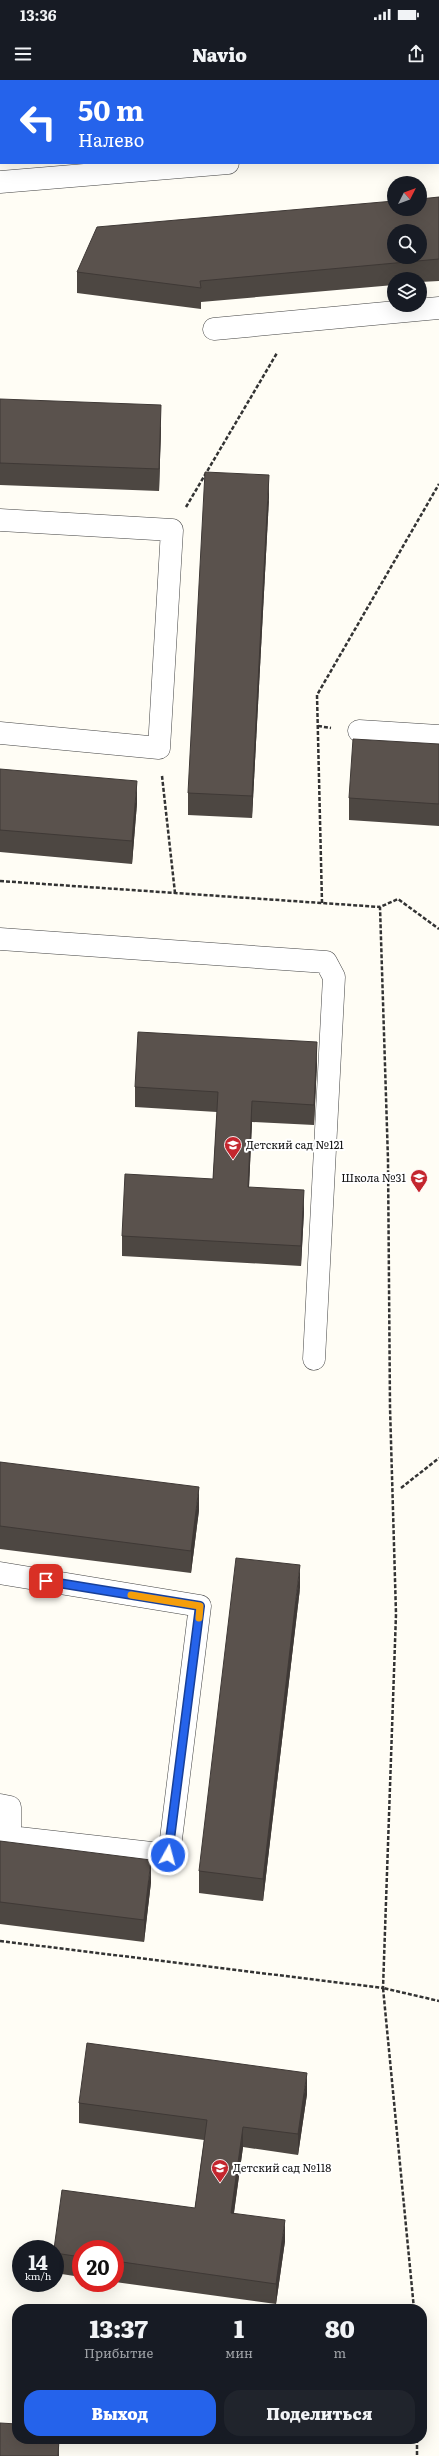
<!DOCTYPE html>
<html lang="ru">
<meta charset="utf-8">
<style>
:root{--surface:#171b24;--page:#20242c;--text:#f1f3f6;--muted:#9ea1a6;--accent:#2563eb}
body{margin:0;font-family:Literata,serif;background:var(--page);color:var(--text);height:100vh;display:flex;flex-direction:column;font-size:15px;white-space:nowrap}
*{box-sizing:border-box;margin:0}
p{font-size:13px;color:var(--muted)}
.icon{flex:none;width:22px;height:22px;fill:none;stroke:currentColor;stroke-width:2;stroke-linecap:round;stroke-linejoin:round}
.map{position:relative;flex:1;overflow:hidden}
.sheet{position:absolute;left:12px;top:2224px;width:415px;height:140px;display:flex;flex-direction:column;background:var(--surface);border-radius:16px;box-shadow:0 4px 16px #0002}
.sheet>*{flex:none}
.banner{position:absolute;left:0px;top:0px;width:439px;height:84px;box-shadow:0 4px 16px #0002;background:#2563eb;color:#fff;overflow:hidden}
.needle{width:26px;rotate:48deg}
.tools{position:absolute;left:387px;top:96px;display:grid;gap:8px}
.tools a{display:grid;place-items:center;width:40px;height:40px;border-radius:50%;background:var(--surface);box-shadow:0 4px 16px #0002;font-size:20px}
.speed{position:absolute;left:12px;top:2160px;display:flex;gap:8px;font-size:20px;font-weight:700;text-align:center}
.speed>*{display:grid;place-content:center;width:52px;height:52px;border-radius:50%;background:var(--surface);box-shadow:0 4px 16px #0002;line-height:1}
.speed small{font-size:10px;font-weight:400}
.speed .limit{border:6px solid #d22;background:#fff;color:#111}
.pin{position:absolute;display:grid;place-items:center;width:34px;height:34px;color:#fff;margin:-17px;border-radius:8px;box-shadow:0 2px 6px #0006}
.me{position:absolute;width:44px;margin:-22px;rotate:7deg;stroke-linejoin:round;filter:drop-shadow(0 0 3px #0008)}
.turn{display:flex;align-items:center;gap:14px;height:84px;padding:0 12px;font-size:18px}
.turn .icon{width:52px;height:52px;stroke-width:2.5}
.turn b{display:block;font-size:28px;line-height:34px}
.eta{display:flex;justify-content:space-evenly;align-items:center;height:68px;text-align:center}
.eta b{font-size:24px;font-weight:800;line-height:28px}
.action{display:flex;gap:8px;margin-top:auto;padding:8px 12px}
.action a{flex:1;height:46px;border-radius:16px;background:var(--accent);color:#fff;font-size:16px;font-weight:800;line-height:46px;text-align:center}
.action a+a{background:var(--page);color:var(--text)}
.status{display:flex;justify-content:space-between;align-items:center;height:28px;padding:0 20px;background:var(--surface);direction:ltr}
.status svg{height:11px;fill:currentColor}
header{display:flex;justify-content:space-between;align-items:center;height:52px;padding:0 12px;background:var(--surface);font-size:18px;font-weight:800}
.map>svg:first-child{display:block}
.lines{fill:none;stroke-linecap:round;stroke-linejoin:round}
.minor-casing{stroke:#444;stroke-width:23}
.path{stroke:#333;stroke-width:2.5;stroke-dasharray:4 2;stroke-linecap:butt}
.minor{stroke:#fff;stroke-width:22}
.wall{fill:#4d4742}
.shaded-wall{fill:#3f3936}
.building{fill:#5a524d;stroke:#3f3936;fill-rule:evenodd}
.route-casing{stroke:#184099;stroke-width:10}
.route{stroke:#2563eb;stroke-width:7}
.slow{stroke:#f59e0b;stroke-width:7}
.labels{text-anchor:middle;stroke-width:4;stroke-linejoin:round;paint-order:stroke}
.poi-label{font-size:11px;fill:#111;stroke:#fff;text-anchor:start}
</style>
<div class="status"><b>13:36</b><svg viewBox="0 0 49 12"><path d="M0 12V9h3v3zM5 12V6h3v6zM10 12V3h3v9zM15 12V0h3v12zM26 1h20v11H26zM47 4h2v5h-2z"/></svg></div>
<header><svg class="icon" aria-label="menu" viewBox="0 0 24 24"><path d="M4 6h16M4 12h16M4 18h16"/></svg>Navio<svg class="icon" aria-label="share" viewBox="0 0 24 24"><path d="M12 15V3M7 8l5-5 5 5M5 13v7h14v-7"/></svg></header>
<div class="map">
<svg width="439" height="2376" viewBox="0 0 439 2376">
<rect width="100%" height="100%" fill="#fffdf5"/>
<g class="lines">
<defs>
<g id="minor">
<polyline points="249,0 249,1"/>
<polyline points="438,66 439,66"/>
<polyline points="0,102 228,83"/>
<polyline points="214,249 439,228"/>
<polyline points="0,440 172,450 159,668 0,653"/>
<polyline points="359,651 439,656"/>
<polyline points="0,859 326,882 334,897 314,1279"/>
<polyline points="0,1493 200,1526 169,1775 10,1757 10,1727 0,1725"/>
</g>
</defs>
<use href="#minor" class="minor-casing"/>
<g class="path">
<polyline points="186,427 277,273"/>
<polyline points="318,646 331,648"/>
<polyline points="162,696 175,813"/>
<polyline points="0,801 380,827"/>
<polyline points="322,823 317,615 439,404"/>
<polyline points="401,1408 439,1378"/>
<polyline points="0,1861 383,1908 396,1534 390,1327 388,1080 380,827 398,819 439,849"/>
<polyline points="414,2229 383,1908 439,1921"/>
<polyline points="417,2359 417,2376"/>
</g>
<use href="#minor" class="minor"/>
</g>
<g class="wall">
<polygon points="439,117 439,201 420,202 420,199 394,199 394,205 201,222 201,229 77,213 77,192"/>
<polygon points="0,319 161,347 159,411 0,405"/>
<polygon points="269,418 252,738 188,735 188,713"/>
<polygon points="439,664 439,746 349,740 349,718"/>
<polygon points="0,689 137,723 132,784 0,772"/>
<polygon points="317,983 314,1045 252,1042 249,1107 304,1131 301,1186 122,1176 122,1156 213,1099 217,1032 135,1027 135,1007"/>
<polygon points="0,1382 199,1430 191,1493 0,1469"/>
<polygon points="300,1508 263,1821 199,1813 199,1791"/>
<polygon points="0,1761 151,1802 144,1862 0,1844"/>
<polygon points="307,2014 298,2075 243,2067 234,2133 285,2161 276,2224 115,2202 115,2169 81,2169 81,2197 55,2193 55,2169 195,2128 204,2060 79,2043 79,2023"/>
</g>
<g class="shaded-wall">
<polygon points="161,325 161,347 159,411 159,389"/>
<polygon points="269,395 269,418 252,738 252,716"/>
<polygon points="137,701 137,723 132,784 132,761"/>
<polygon points="317,962 317,983 314,1045 314,1025"/>
<polygon points="252,1021 252,1042 248,1128 248,1107"/>
<polygon points="304,1110 304,1131 301,1186 301,1166"/>
<polygon points="199,1407 199,1430 191,1493 191,1471"/>
<polygon points="300,1485 300,1508 263,1821 263,1799"/>
<polygon points="151,1780 151,1802 144,1862 144,1840"/>
<polygon points="307,1993 307,2014 298,2075 298,2054"/>
<polygon points="243,2047 243,2067 231,2153 231,2133"/>
<polygon points="285,2140 285,2161 276,2224 276,2204"/>
<polygon points="59,2359 59,2376 58,2376"/>
</g>
<g class="building">
<path d="M439 117V179L200 201 201 208 77 192 97 147 394 121V129H420V119ZM394 151H420V177H394Z"/>
<polygon points="0,319 161,325 159,389 0,383"/>
<polygon points="205,392 269,395 252,716 188,713"/>
<polygon points="353,659 439,664 439,724 349,718"/>
<polygon points="0,689 137,701 132,761 0,750"/>
<polygon points="138,952 317,962 314,1025 252,1021 248,1107 304,1110 301,1166 122,1156 125,1094 213,1099 218,1012 135,1007"/>
<polygon points="0,1382 199,1407 191,1471 0,1446"/>
<polygon points="236,1478 300,1485 263,1799 199,1791"/>
<polygon points="0,1761 151,1780 144,1840 0,1822"/>
<polygon points="87,1963 307,1993 298,2054 243,2047 231,2133 285,2140 276,2204 115,2181 115,2169 81,2169 81,2177 55,2173 55,2169 54,2169 62,2110 195,2128 207,2040 79,2023"/>
<polygon points="0,2343 17,2344 17,2359 59,2359 58,2376 0,2376"/>
</g>
<g class="lines">
<defs>
<polyline id="route" points="46,1501 200,1526 168,1775"/>
</defs>
<use href="#route" class="route-casing"/>
<use href="#route" class="route"/>
<polyline class="slow" points="131,1515 200,1526 199,1538"/>
</g>
<defs>
<symbol id="school-pin" viewBox="-11 -11 22 30"><path d="M0 17L-7.5 6A9.5 9.5 0 1 1 7.5 6Z" fill="#c4262e" stroke="#fff"/><path d="M0-5L7-2L0 1L-7-2ZM-4 1L0 2.5L4 1V4Q0 6-4 4Z" fill="#fff"/></symbol>
</defs>
<g fill-rule="evenodd">
<use href="#school-pin" x="223" y="1055" width="20" height="27"/>
<use href="#school-pin" x="409" y="1088" width="20" height="27"/>
<use href="#school-pin" x="210" y="2078" width="20" height="27"/>
</g>
<g class="labels">
<g class="poi-label">
<text x="246" y="1069">Детский сад №121</text>
<text x="406" y="1102" text-anchor="end">Школа №31</text>
<text x="233" y="2092">Детский сад №118</text>
</g>
</g>
</svg>
<div class="tools">
<a><svg class="needle" viewBox="-14 -14 28 28"><path d="M0-13l5 13h-10z" fill="#e53935"/><path d="M0 13l5-13h-10z" fill="#9ea1a6"/></svg></a>
<a><svg class="icon" aria-label="search" viewBox="0 0 24 24"><circle cx="10" cy="10" r="6"/><path d="M15 15l6 6"/></svg></a>
<a><svg class="icon" aria-label="layers" viewBox="0 0 24 24"><path d="M12 4l9 5-9 5-9-5zM3 14l9 5 9-5"/></svg></a>
</div>
<div class="speed"><div>14<small>km/h</small></div><div class="limit">20</div></div>
<div class="pin" style="left:46px;top:1501px;background:#d93025"><svg class="icon" aria-label="arrive" viewBox="0 0 24 24"><path d="M6 21V4h12l-3 4 3 4H6"/></svg></div>
<svg class="me" style="left:168px;top:1775px" viewBox="-20 -20 40 40"><circle r="17" fill="#2563eb" stroke="#fff" stroke-width="3"/><path d="M0-11L8 9 0 5-8 9z" fill="#fff"/></svg>
<div class="banner">
<div class="turn"><svg class="icon" aria-label="left" viewBox="0 0 24 24"><path d="M17 20v-9H6M10 6l-5 5 5 5"/></svg><div><b>50 m</b>Налево</div></div>
</div>
<section class="sheet">
<div class="eta">
<div><b>13:37</b><p>Прибытие</p></div>
<div><b>1</b><p>мин</p></div>
<div><b>80</b><p>m</p></div>
</div>
<div class="action"><a>Выход</a><a>Поделиться</a></div>
</section>
</div>
